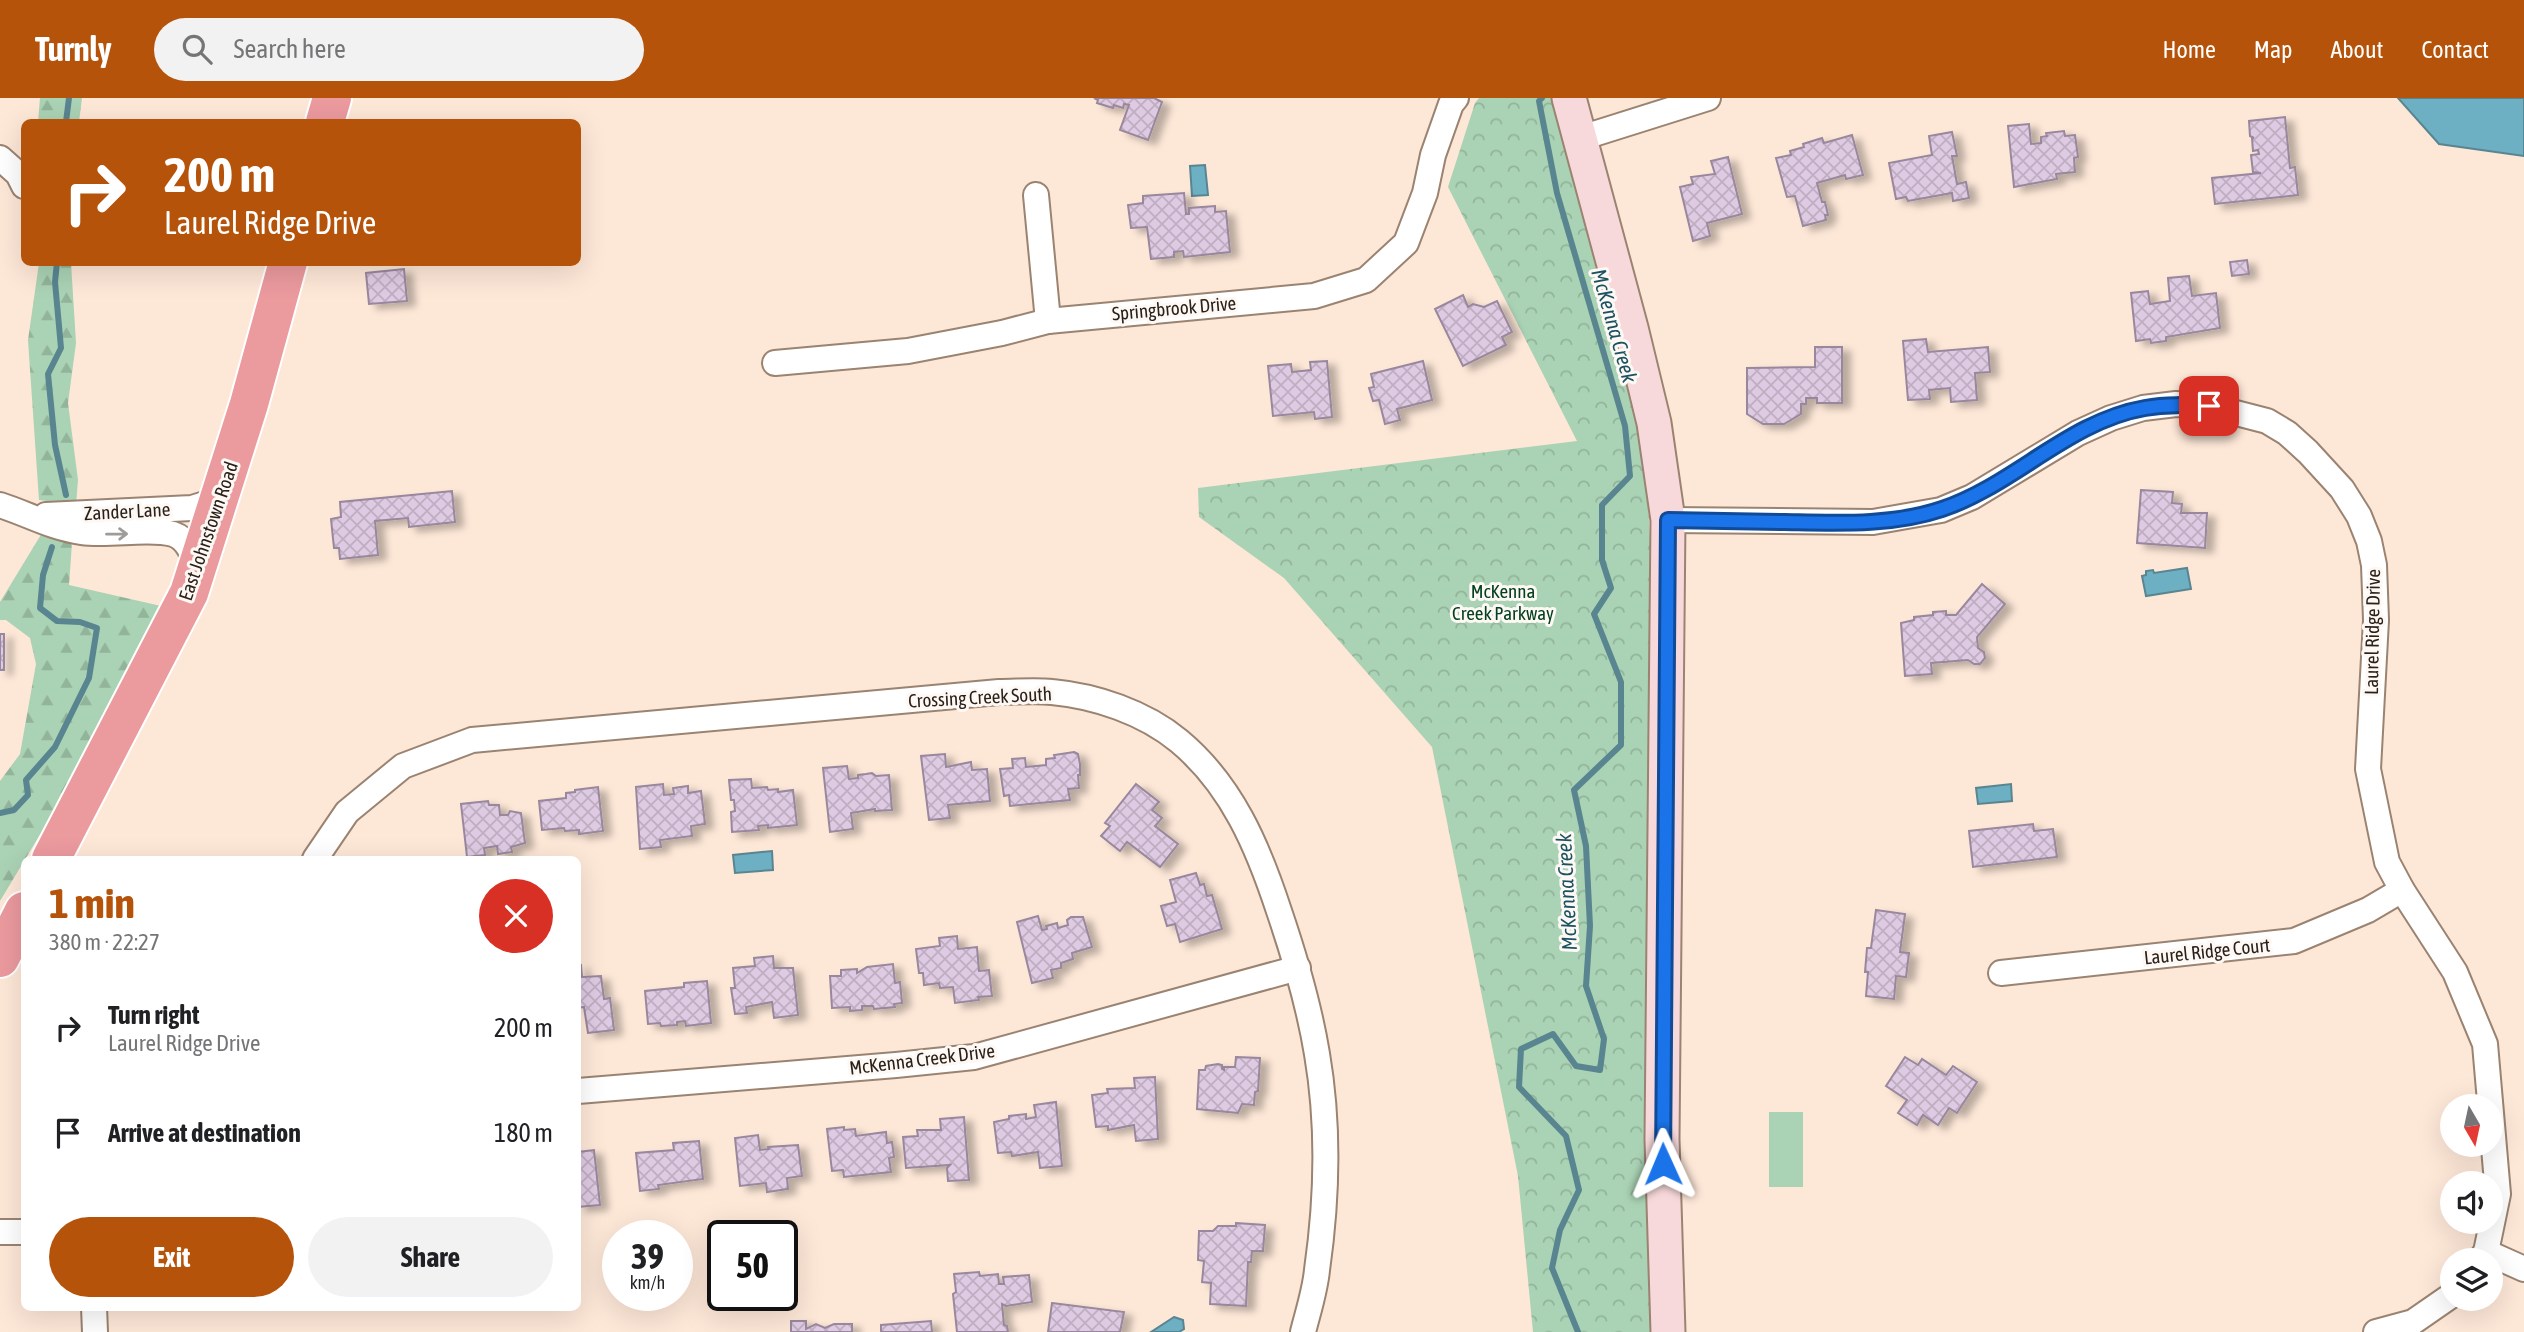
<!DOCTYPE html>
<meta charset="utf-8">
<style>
:root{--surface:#fff;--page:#f2f2f2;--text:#202124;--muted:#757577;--accent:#b45309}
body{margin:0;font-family:"Asap Condensed",sans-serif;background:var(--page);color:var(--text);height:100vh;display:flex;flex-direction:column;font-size:26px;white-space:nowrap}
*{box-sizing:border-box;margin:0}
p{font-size:23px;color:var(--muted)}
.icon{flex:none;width:38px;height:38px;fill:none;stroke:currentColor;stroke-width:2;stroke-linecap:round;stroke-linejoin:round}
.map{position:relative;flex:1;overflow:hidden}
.details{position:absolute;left:21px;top:758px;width:560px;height:455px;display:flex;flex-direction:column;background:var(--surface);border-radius:10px;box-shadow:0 7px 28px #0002}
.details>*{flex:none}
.top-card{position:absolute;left:21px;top:21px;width:560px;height:147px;border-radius:10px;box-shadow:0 7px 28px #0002;background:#b45309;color:#fff;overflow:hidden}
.needle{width:46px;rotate:171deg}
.fabs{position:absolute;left:2440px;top:996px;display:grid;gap:14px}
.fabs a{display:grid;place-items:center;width:63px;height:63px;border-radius:50%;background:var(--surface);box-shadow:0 7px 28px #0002;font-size:35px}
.speed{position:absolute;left:602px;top:1122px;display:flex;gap:14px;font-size:35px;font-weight:700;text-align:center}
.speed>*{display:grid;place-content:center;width:91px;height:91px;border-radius:50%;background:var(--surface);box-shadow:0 7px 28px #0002;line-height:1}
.speed small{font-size:18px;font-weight:400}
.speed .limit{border:4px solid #111;border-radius:10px;background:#fff;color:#111}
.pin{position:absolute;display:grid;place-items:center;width:60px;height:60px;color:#fff;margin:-30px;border-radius:14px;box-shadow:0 4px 10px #0006}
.me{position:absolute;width:77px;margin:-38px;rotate:359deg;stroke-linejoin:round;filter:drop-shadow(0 0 5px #0008)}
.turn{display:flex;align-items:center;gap:24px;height:147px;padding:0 28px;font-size:32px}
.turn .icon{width:91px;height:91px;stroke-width:2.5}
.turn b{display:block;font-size:49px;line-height:60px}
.round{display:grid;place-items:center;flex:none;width:74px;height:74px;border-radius:37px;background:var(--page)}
.summary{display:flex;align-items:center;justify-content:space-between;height:119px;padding:0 28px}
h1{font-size:42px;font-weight:700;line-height:52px;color:var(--accent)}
.button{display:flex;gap:14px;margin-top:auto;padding:14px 28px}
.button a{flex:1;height:80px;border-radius:42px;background:var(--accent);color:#fff;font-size:28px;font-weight:700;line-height:80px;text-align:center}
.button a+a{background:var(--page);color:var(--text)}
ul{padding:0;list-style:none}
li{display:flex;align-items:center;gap:21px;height:105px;padding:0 28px}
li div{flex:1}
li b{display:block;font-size:26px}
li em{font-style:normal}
header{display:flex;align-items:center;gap:42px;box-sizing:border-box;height:98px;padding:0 35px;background:var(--accent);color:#fff}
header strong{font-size:33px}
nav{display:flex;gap:38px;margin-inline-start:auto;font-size:24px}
.search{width:490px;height:63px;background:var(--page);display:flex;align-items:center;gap:18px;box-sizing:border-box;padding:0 24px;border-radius:38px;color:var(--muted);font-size:26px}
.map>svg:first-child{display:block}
.forest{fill:url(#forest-firs)}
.park{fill:url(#park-crowns)}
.pitch{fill:#aad2b4}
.water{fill:#6db0c3;stroke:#598590;stroke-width:2}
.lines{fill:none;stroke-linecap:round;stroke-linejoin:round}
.stream{stroke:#598590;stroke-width:6}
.building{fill:url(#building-cross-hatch);stroke:#99879d;stroke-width:2;filter:url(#shadow)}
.minor-casing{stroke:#9b8371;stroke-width:28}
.secondary-casing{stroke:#9b8371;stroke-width:37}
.trunk-casing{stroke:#fff;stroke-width:42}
.minor{stroke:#fff;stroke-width:24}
.secondary{stroke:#f8d9db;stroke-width:33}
.trunk{stroke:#eb9a9e;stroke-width:38}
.oneway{stroke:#9f9b98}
.route-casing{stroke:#114b97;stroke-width:18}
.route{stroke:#1a73e8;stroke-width:12}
.labels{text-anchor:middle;stroke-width:6;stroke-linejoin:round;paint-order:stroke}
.street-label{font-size:19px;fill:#2a2019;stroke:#fdf8f4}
.park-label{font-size:19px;fill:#03401f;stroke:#fdf8f4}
.water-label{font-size:21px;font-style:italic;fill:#1b5261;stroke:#fdf8f4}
</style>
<header>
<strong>Turnly</strong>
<div class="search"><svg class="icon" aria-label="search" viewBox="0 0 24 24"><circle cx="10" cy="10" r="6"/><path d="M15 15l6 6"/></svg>Search here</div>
<nav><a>Home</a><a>Map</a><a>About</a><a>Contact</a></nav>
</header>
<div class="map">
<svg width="2524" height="1234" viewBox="0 0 2524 1234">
<defs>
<pattern id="forest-firs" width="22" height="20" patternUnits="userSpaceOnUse" patternTransform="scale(1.75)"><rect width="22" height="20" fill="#aad2b4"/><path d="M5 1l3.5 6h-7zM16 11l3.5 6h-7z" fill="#92b49a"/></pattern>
<pattern id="park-crowns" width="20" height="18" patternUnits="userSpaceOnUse" patternTransform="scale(1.75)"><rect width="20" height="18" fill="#aad2b4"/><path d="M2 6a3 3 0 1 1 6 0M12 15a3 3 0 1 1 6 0" fill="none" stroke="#92b49a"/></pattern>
<pattern id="building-cross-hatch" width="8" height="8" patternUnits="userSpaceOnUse" patternTransform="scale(1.75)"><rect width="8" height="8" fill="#decae2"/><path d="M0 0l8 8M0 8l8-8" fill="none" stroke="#bfadc1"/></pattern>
<filter id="shadow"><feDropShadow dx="8" dy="4.5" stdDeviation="3.5" flood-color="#0004"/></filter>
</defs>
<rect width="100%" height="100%" fill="#fde7d7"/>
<g class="forest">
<polygon points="40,0 82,0 79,24 38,24"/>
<polygon points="39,165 71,165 76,245 68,305 78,382 76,407 39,402 28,242"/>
<polygon points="42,435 72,445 69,487 161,508 88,657 0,803 0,683 20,656 36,566 30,540 6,522 0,522 0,504"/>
</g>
<polygon class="park" points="1479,0 1556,0 1645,346 1654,522 1658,1234 1533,1234 1518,1078 1432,649 1284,480 1199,419 1198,390 1577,343 1448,89 1475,5"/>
<rect class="pitch" x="1769" y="1014" width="34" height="75"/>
<g class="water">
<polygon points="2398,0 2524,0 2524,58 2439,46"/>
<polygon points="1205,67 1208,97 1192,98 1190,68"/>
<polygon points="2187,470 2191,491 2146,498 2142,478 2146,477 2146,473 2153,472 2154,475"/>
<polygon points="2011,686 2012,703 1978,706 1976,690"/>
<polygon points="772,753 773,772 735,775 733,757"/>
<polygon points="1174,1219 1183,1222 1184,1231 1179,1234 1151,1234"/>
</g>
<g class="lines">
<g class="stream">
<polyline points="1542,0 1539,3 1557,95 1625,328 1630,378 1602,407 1602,462 1611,490 1594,516 1621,584 1621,647 1574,692 1586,748 1590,828 1586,888 1604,941 1600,972 1576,968 1553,936 1521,951 1519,989 1566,1038 1579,1092 1560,1132 1552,1170 1578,1234"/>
<polyline points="66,24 69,0"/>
<polyline points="57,164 55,184 61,250 48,276 55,347 66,397"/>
<polyline points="0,715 14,712 28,697 26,682 55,649 89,580 97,530 80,524 57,523 40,510 43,477 52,449"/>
</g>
</g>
<g class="building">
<polygon points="1094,0 1154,0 1162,4 1148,42 1120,32 1129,7 1124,6 1123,10 1114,7 1113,10 1097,5 1098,2"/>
<polygon points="2285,19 2290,70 2295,69 2298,97 2215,106 2212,80 2261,75 2253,74 2251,57 2259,56 2258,52 2253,53 2252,40 2254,40 2250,38 2249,23"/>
<polygon points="2029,26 2031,46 2041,45 2041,39 2047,38 2046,35 2064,33 2065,38 2075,37 2078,59 2074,60 2075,74 2056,76 2057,81 2014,89 2008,28"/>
<polygon points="1952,34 1957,58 1952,58 1957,86 1966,84 1969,100 1953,103 1952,95 1908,103 1906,99 1896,101 1889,65 1932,57 1929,38"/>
<polygon points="1852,37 1863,77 1846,81 1845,77 1817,85 1822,104 1825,104 1828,117 1825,117 1826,122 1803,128 1795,98 1787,99 1776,60 1791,57 1790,53 1804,49 1803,46 1822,40 1824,45"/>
<polygon points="1728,59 1742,116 1707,125 1710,138 1693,143 1680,89 1693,86 1691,79 1715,76 1711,63"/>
<polygon points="1184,95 1186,116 1189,116 1189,110 1215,108 1215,114 1226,113 1230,154 1184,159 1183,153 1174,154 1174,159 1151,161 1147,129 1131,130 1128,107 1143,105 1143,98"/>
<polygon points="2247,162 2249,176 2232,178 2230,164"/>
<polygon points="404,171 407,203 369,206 366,175"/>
<polygon points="2189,178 2192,198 2216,195 2220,230 2166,239 2166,243 2151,245 2150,241 2136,243 2131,195 2148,193 2150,206 2170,203 2168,180"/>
<polygon points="1463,197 1468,209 1473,206 1484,209 1497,203 1512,234 1502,239 1506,247 1463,268 1435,211"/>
<polygon points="1926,241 1928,254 1988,249 1990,274 1975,275 1977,302 1951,304 1950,290 1929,292 1930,301 1908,302 1903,243"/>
<polygon points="1815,249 1842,249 1842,305 1817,305 1817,300 1806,300 1806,306 1801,306 1801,316 1784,326 1763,326 1747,316 1747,270 1815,269"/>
<polygon points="1327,263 1332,319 1315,321 1314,314 1273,318 1268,268 1291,266 1292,274 1311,272 1310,264"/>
<polygon points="1423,263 1432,302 1397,311 1400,322 1385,326 1379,302 1373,303 1369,290 1374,289 1371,276"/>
<polygon points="2141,392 2173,394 2172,405 2182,406 2181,415 2207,415 2205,450 2137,445"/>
<polygon points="452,393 455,424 409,429 408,420 375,423 378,457 340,461 339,450 334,450 331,421 341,419 340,404"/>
<polygon points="1982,486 2005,506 1977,539 1978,550 1984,554 1985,560 1980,566 1974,566 1968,562 1931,565 1932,576 1905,578 1901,525 1914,522 1914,519 1933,517 1933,514 1946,513 1946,517 1956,517"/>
<rect x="0" y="536" width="4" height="36"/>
<polygon points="1074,654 1078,656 1080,666 1080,677 1078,677 1079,690 1068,691 1070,702 1010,708 1009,697 1004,698 1000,671 1013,670 1012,661 1025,660 1026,669 1046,667 1046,661 1055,660 1054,657"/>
<polygon points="945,656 946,669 971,664 972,672 987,671 990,703 948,707 950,720 929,722 921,658"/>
<polygon points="847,668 849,681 858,680 858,677 866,676 872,675 876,678 889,677 892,712 875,713 875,711 851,715 853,731 830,734 823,670"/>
<polygon points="751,681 752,690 767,689 768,692 778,691 778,694 793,692 797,727 768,730 768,727 758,728 759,732 732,734 731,714 735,713 734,702 731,702 729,682"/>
<polygon points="663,686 664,697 674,696 673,690 688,688 688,695 701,693 705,726 691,728 692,738 660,742 661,749 640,751 636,689"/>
<polygon points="1136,686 1159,704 1152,712 1162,720 1155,728 1178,746 1160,769 1127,744 1120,753 1101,738 1110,728 1105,725"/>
<polygon points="598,689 603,733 579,736 579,732 565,733 564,730 542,732 539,703 566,700 566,695 575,694 575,692"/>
<polygon points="488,703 489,707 499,707 500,717 508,717 510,713 521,715 525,745 511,749 512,754 498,756 497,748 484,750 485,757 467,759 461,706"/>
<polygon points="2033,726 2034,733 2053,731 2057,759 1973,769 1969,733"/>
<polygon points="1196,775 1200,787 1204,786 1207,798 1212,797 1222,831 1180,844 1175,826 1167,828 1161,808 1176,804 1170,782"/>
<polygon points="1876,812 1905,816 1900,854 1909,855 1906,879 1896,878 1894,901 1866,898 1868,874 1865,874 1867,850 1871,850"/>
<polygon points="1038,818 1042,832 1047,831 1046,828 1057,825 1058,830 1068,827 1067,822 1071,819 1083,819 1092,849 1072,855 1073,861 1061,865 1061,870 1051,872 1053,880 1032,885 1017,824"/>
<polygon points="957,838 958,851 977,849 979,873 989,872 992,898 978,899 979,902 955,905 953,889 940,890 939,885 924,887 923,875 919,875 916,851 940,848 939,840"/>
<polygon points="773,858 774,870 793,870 798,917 774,920 772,904 746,909 747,915 735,916 731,890 735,890 733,870 755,868 754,860"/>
<polygon points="893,866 895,885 900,884 902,905 894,906 895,909 874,911 873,908 862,908 862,912 850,913 850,909 832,910 830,878 841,878 841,872 857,871 857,875 867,869"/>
<polygon points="581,867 582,879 601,878 604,901 610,900 614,932 588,935 584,909 578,910 578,868"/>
<polygon points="707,883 711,925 686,928 685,923 677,924 677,927 661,928 660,925 648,926 645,893 684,889 684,885"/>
<polygon points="1236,959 1260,960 1258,993 1255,994 1254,1007 1242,1006 1238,1015 1197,1011 1199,972 1205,972 1206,968 1218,966 1222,967 1222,971 1224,972 1224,969 1235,969"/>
<polygon points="1905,959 1918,967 1922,961 1946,977 1953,968 1977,984 1957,1015 1949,1010 1938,1027 1923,1017 1917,1027 1898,1015 1907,1002 1886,988"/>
<polygon points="1155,979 1158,1041 1136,1043 1134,1027 1108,1032 1108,1028 1096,1029 1092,997 1108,995 1107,991 1135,990 1134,980"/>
<polygon points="1056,1004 1062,1068 1040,1070 1038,1054 1012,1058 1011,1054 998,1055 994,1024 1009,1021 1009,1018 1026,1016 1026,1021 1036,1019 1034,1007"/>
<polygon points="964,1019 969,1082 948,1083 947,1070 950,1067 906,1070 903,1039 918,1038 917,1032 941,1032 940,1021"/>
<polygon points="844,1029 844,1032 855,1031 856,1038 886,1034 887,1045 892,1044 894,1059 889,1060 891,1074 844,1079 843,1072 832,1073 827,1031"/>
<polygon points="758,1037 760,1052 769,1051 768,1049 798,1047 802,1078 787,1080 788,1091 767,1094 766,1085 740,1088 735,1040"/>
<polygon points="699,1043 703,1081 658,1087 659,1091 640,1093 636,1055 674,1052 673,1045"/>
<polygon points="594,1052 600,1107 578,1109 578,1054"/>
<polygon points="1236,1125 1265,1127 1263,1153 1252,1153 1251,1164 1248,1164 1246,1208 1210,1206 1211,1185 1202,1184 1204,1163 1198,1162 1199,1133 1213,1133 1218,1128 1236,1128"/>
<polygon points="979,1174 980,1178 998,1176 999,1186 1004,1186 1003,1179 1029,1177 1032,1204 1006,1208 1002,1206 1004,1227 1007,1228 1008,1234 957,1234 953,1196 956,1194 954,1176"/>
<polygon points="1052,1205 1124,1214 1120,1234 1048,1234"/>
<polygon points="791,1223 806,1223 806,1231 816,1226 825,1230 834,1226 852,1226 852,1234 791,1234"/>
<polygon points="931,1223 932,1234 881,1234 881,1227"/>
</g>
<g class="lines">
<defs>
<g id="minor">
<polyline points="1581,40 1708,0"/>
<polyline points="0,60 18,76 24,88"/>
<polyline points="1036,97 1048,223"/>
<polyline points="775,265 908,253 1002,235 1048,223 1314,198 1366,182 1406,145 1425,95 1433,57 1451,6 1456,0"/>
<path d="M0 407C28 416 52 430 82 434 109 438 151 429 173 436 188 441 193 457 197 470"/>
<polyline points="46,417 192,410 208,405 222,395"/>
<polyline points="1668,422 1873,424 1941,412 1972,399 2078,335 2111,320 2143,310 2176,306 2209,308 2267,323 2287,335 2308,354 2342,391 2359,418 2369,443 2374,467 2376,522 2368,671 2387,764 2402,792 2455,874 2485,946 2498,1096 2486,1154 2480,1162"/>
<path d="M315 761 347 714 403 668 472 642 999 594C1016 594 1035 592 1052 594 1095 598 1144 614 1179 643 1232 687 1258 749 1279 813 1295 860 1309 907 1317 956 1329 1026 1327 1102 1317 1172 1315 1193 1308 1214 1303 1234"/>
<polyline points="2001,875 2294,843 2368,812 2402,792"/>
<polyline points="578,993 896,967 974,959 1298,870"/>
<polyline points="0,1134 24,1134"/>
<polyline points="2486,1154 2524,1171"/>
<polyline points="94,1209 95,1234"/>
<polyline points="2376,1234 2413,1224 2452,1197"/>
</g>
<polyline id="secondary" points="1569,0 1631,230 1654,325 1668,422 1662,1041 1668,1234"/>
<g id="trunk">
<polyline points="325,24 332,0"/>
<polyline points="51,761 189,495 249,306 288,164"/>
<polyline points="0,860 24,813"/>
</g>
</defs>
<use href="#minor" class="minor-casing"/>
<use href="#secondary" class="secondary-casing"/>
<use href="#trunk" class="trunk-casing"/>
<use href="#minor" class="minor"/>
<use href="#secondary" class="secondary"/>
<use href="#trunk" class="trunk"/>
</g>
<defs><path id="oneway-shaft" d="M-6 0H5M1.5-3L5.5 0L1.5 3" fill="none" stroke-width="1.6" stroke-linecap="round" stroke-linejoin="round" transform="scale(1.75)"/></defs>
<use class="oneway" href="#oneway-shaft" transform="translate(117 436) rotate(-1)"/>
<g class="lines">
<defs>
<path id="route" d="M1663 1066 1668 422C1706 423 1745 423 1784 424 1836 425 1892 428 1942 411 2014 387 2069 323 2145 310 2167 306 2187 307 2209 308"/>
</defs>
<use href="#route" class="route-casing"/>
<use href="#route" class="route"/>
</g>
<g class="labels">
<g class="street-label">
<text transform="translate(1174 210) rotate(-5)" y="7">Springbrook Drive</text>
<text transform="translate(127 413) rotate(-3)" y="7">Zander Lane</text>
<text transform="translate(208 433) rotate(-71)" y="7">East Johnstown Road</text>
<text transform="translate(2372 534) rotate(-89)" y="7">Laurel Ridge Drive</text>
<text transform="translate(980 599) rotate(-3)" y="7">Crossing Creek South</text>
<text transform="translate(2207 853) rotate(-6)" y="7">Laurel Ridge Court</text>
<text transform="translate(922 961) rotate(-7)" y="7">McKenna Creek Drive</text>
</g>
<g class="park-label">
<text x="1503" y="500">McKenna<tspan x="1503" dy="22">Creek Parkway</tspan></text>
</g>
<g class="water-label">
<text transform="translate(1614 228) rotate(74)" y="7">McKenna Creek</text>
<text transform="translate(1567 794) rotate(-93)" y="7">McKenna Creek</text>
</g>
</g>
</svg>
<div class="fabs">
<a><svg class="needle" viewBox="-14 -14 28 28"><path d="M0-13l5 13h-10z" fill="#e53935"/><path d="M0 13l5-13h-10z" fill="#757577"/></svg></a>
<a><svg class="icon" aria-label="sound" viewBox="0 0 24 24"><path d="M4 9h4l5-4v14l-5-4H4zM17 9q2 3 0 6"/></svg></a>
<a><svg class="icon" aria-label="layers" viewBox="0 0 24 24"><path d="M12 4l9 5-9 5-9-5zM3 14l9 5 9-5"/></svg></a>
</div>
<div class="speed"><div>39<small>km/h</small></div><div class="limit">50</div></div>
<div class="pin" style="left:2209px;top:308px;background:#d93025"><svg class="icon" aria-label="arrive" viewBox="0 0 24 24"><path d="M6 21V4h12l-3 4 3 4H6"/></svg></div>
<svg class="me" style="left:1663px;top:1066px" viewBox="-20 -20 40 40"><path d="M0-17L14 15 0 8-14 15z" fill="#1a73e8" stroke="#fff" stroke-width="4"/></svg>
<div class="top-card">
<div class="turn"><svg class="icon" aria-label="right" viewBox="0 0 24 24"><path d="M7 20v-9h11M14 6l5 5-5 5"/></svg><div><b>200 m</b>Laurel Ridge Drive</div></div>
</div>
<section class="details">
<div class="summary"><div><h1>1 min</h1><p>380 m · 22:27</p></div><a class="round" style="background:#d93025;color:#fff"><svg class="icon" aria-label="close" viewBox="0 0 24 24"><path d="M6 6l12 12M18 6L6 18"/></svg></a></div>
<ul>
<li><svg class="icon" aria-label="right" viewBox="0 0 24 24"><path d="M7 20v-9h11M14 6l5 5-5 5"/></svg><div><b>Turn right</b><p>Laurel Ridge Drive</p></div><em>200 m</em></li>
<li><svg class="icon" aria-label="arrive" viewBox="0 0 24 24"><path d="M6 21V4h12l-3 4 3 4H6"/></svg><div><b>Arrive at destination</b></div><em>180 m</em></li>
</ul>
<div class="button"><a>Exit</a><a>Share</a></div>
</section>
</div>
